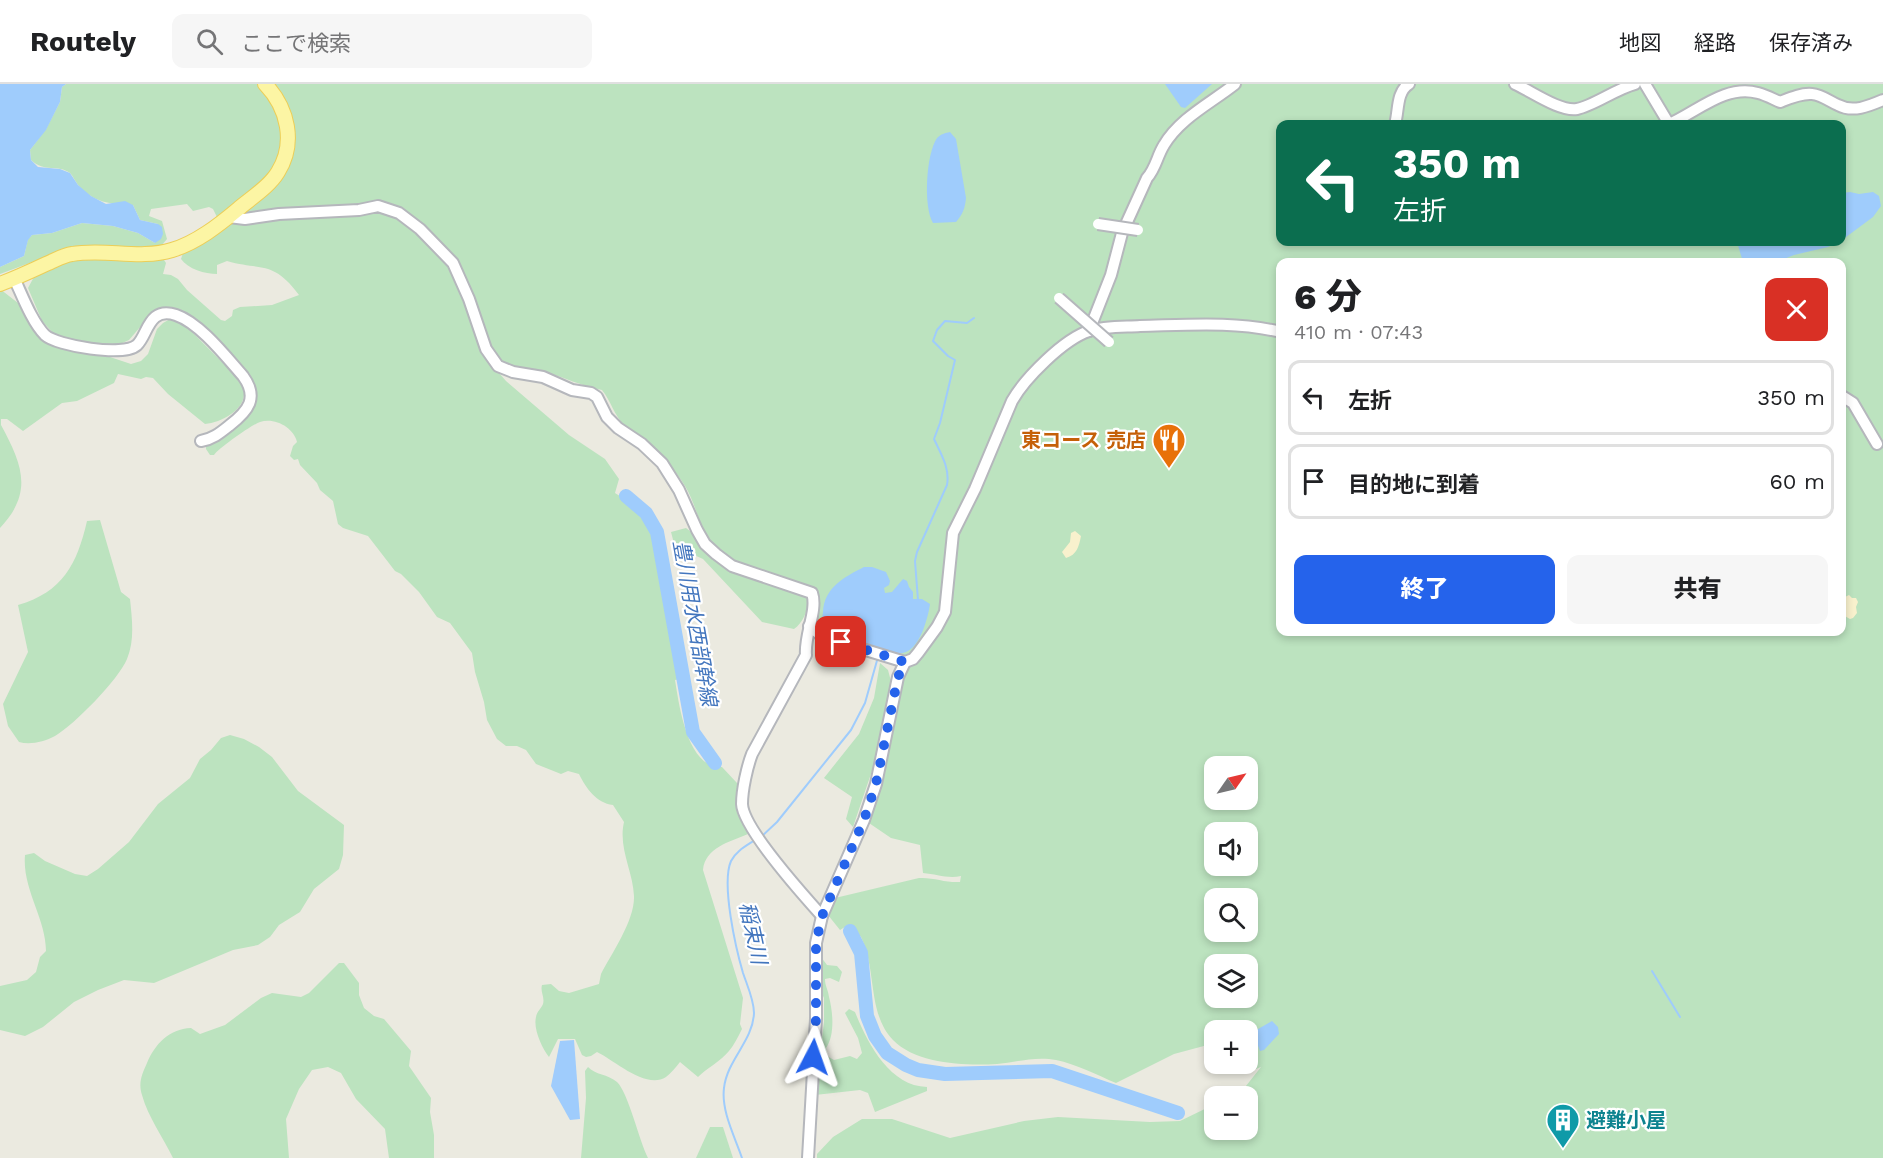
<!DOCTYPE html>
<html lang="ja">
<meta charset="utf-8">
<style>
:root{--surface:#fff;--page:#f6f6f6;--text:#202124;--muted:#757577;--line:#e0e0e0;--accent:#2563eb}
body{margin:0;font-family:"Work Sans","Noto Sans JP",sans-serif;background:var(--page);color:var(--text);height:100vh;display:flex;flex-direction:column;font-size:22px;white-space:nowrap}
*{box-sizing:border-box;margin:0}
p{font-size:20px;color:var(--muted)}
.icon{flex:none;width:33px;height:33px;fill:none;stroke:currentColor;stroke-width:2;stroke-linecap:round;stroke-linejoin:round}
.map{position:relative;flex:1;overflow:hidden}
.drawer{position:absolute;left:1276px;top:174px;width:570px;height:378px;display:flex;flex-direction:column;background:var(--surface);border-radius:12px;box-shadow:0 3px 9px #0003}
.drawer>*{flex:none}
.top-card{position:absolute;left:1276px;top:36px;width:570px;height:126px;border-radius:12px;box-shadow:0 3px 9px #0003;background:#0b6e4f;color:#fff;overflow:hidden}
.needle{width:39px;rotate:56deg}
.fabs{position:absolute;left:1204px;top:672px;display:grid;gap:12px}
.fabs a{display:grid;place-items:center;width:54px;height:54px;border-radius:12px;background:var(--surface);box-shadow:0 3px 9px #0003;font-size:30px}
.pin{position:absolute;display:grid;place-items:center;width:51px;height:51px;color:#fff;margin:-26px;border-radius:12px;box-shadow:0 3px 9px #0006}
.me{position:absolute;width:66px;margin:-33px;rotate:4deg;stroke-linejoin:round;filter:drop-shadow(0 0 4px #0008)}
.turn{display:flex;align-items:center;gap:21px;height:126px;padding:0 18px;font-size:27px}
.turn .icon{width:78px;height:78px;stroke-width:2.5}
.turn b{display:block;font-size:42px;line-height:51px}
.round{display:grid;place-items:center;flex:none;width:63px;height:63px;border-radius:12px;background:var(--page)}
.headline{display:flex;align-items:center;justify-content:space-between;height:102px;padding:0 18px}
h1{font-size:36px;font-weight:800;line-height:45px}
.button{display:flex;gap:12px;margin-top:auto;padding:12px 18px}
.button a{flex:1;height:69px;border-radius:12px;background:var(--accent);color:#fff;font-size:24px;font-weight:800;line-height:69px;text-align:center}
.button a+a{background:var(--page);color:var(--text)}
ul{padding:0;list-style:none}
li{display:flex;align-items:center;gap:18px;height:75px;margin:0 12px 9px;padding:0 6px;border:3px solid var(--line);border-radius:12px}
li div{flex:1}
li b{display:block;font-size:22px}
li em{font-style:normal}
header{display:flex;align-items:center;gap:36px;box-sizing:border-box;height:84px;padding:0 30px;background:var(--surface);border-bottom:2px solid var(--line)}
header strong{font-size:28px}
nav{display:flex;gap:33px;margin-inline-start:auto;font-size:21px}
.search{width:420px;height:54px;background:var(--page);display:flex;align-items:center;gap:15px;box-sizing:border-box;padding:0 21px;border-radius:12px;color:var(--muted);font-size:22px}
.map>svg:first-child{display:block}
.green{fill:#bce3bf;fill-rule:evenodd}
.sand{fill:#f8f1cd}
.water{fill:#9fccfc}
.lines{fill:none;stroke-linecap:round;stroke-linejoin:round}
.stream{stroke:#9fccfc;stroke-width:2}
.river{stroke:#9fccfc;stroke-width:14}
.minor-casing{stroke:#b5b7bc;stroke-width:14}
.major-casing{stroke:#ecce58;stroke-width:16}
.minor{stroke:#fff;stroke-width:10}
.major{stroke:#fcf5a4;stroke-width:14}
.minor-bridge-casing{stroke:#b5b7bc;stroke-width:14;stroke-linecap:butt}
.minor-bridge{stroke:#fff;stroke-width:10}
.route{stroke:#2563eb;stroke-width:10;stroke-dasharray:0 18}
.labels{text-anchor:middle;stroke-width:4.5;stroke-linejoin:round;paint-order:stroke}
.food-label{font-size:20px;font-weight:bold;fill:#c56008;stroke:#fff;text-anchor:end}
.culture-label{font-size:20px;font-weight:bold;fill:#0d838f;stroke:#fff;text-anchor:start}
.water-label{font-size:21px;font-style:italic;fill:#4376be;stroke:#fff}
</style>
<header>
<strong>Routely</strong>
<div class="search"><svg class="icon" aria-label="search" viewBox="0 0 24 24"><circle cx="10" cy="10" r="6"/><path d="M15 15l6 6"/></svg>ここで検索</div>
<nav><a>地図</a><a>経路</a><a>保存済み</a></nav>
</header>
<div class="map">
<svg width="1883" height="1074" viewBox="0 0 1883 1074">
<rect width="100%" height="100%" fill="#ebeae0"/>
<g class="green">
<path d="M66 0H258L268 9 278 25 283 63 267 96 218 135 213 125 209 123 193 127 187 120 151 125 149 132 162 137 167 155 156 168 106 162 70 164 0 190V183L24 172 28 155 32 151 52 149 82 139 113 142 138 149 155 159 158 140 140 136 133 121C110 120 94 119 78 101 75 97 73 92 70 89 58 80 45 89 31 76L30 66 46 45 60 18 62 3Z"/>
<path d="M271 0H1883V1074H817V1070L833 1053 862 1035H892L950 1054 1024 1037 1058 1033 1150 1038 1180 1037 1215 1020V1046H1248V1012H1230L1242 1007 1261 983 1256 985 1248 971V946H1215V959L1174 970 1116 999C1097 991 1076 980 1056 976 1036 972 1017 978 997 980 966 982 916 980 893 956 867 929 877 885 861 853 858 849 852 845 848 841L840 846 828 831 835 814 919 794C933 793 946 799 960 798L961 792C948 795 936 790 923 789L920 761 891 754 866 737 895 609 908 581 817 547V506C786 491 746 489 719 467 699 450 698 423 685 402 677 389 665 374 654 363 645 354 633 349 624 341 614 331 611 317 602 306 581 302 564 293 544 288 523 283 509 288 492 270L463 190 394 124 244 130 242 127 288 77ZM1281 40H1842V158H1281ZM1281 178H1842V548H1281ZM1215 682H1248V716H1215ZM1215 748H1248V782H1215ZM1215 814H1248V848H1215ZM1215 880H1248V914H1215Z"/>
<path d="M380 125 399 132 448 176 492 281 506 297 569 351 605 375 619 395 615 409C634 421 649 432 657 454L681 595 675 596C679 620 687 685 722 683L737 699V729L748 750C729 758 705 764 703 786L743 914 740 940 742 945C738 953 734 961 729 967 721 977 707 984 698 993L680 978C676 983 671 989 666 993 646 1006 614 976 597 968L591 972 586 973 582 971 575 955H558L549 973C542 964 533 945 536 933 537 927 541 925 543 920 545 913 540 908 542 901L551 900 559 907 569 909 599 900 601 890C612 869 635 836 634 812 633 787 618 764 624 738L613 721C596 719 586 704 579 690L568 687 561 690 536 680 526 666 517 662H506L497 655 487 636 484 618 475 588 472 569 450 539 437 533 419 508 401 490 395 487 368 452 343 444 338 440 333 417 320 406 317 399 300 381 298 375 294 376 290 372 293 362 297 358C294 344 275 333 260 338 253 340 219 364 214 371H210L206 365V360C230 350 247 339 254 313L188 233 147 235 129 256 118 261 107 262 64 255 55 251 42 237 28 204 35 191 66 178 86 174 164 176 166 179 163 190 171 191 178 195 187 206 221 236 225 237 232 232 233 226 240 223 272 221 299 211C273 176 262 187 227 177L217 181V190C205 190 188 185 181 175L183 169 230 139Z"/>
<path d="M0 205 18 219 31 239 60 263 107 272 131 280 141 277 148 270 157 245 163 239 172 234 182 238 241 297C254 321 225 338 205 340L168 310 153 294 146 293 141 295 118 290 114 299 77 317 62 319 23 347 7 335H1V341C22 380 34 408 0 444Z"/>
<path d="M100 436 121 508 130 515C132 535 135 556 127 575 119 595 74 641 55 652 44 658 30 661 19 658L8 642 3 620 28 568 18 521C63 508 77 480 87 437Z"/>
<path d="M686 444 694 450 714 473 807 510C810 523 804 538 794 545L762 538 703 475 694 471H677L671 448Z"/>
<polygon points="880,579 888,586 893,605 876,675 853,743 846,735 852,713 824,694 859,650 874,614"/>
<path d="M230 651 244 655 259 663 272 673 298 707 344 741 343 771 339 785 314 805 300 828 279 841 270 853 258 861 233 866 154 899 124 896 98 906 74 918 43 943 25 952 0 946V902L27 896 36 888 40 873 46 867C46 834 22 805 25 771L34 769 45 777 75 790 87 792 98 785 129 758 158 720 190 694 200 675 211 666 221 654Z"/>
<path d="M821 873 827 881 837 882 842 888 839 898 830 894 825 895C825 902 828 905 829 913 833 928 835 951 826 964L827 972 834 976 850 972 857 975 862 969 858 954 845 929 849 925 855 928C867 958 889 1002 927 1003V1007L875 1028 868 1009 860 1006 815 1011 817 969 821 962 824 938V914L819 903Z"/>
<path d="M339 879H344L359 899V911L364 924 374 932 384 935 411 967 409 982 431 1014 430 1028 434 1051V1074H389L385 1045 356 1015 341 989 328 983 312 986 299 1005 286 1035 289 1074H173C163 1053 148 1033 142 1011 138 999 142 990 147 979 155 960 169 945 191 944L200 950 225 941 261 914 272 909 301 913 309 909Z"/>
<path d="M588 983C595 991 608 990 617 998 628 1008 639 1056 648 1074H581L586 1014 585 987Z"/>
<polygon points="710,1043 723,1043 733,1074 696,1074"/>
</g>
<g class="sand">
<path d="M1075 447 1081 452C1079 462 1077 471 1066 474L1062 468 1070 458 1071 449Z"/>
<polygon points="1849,511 1852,514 1856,514 1858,518 1856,523 1857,529 1853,534 1850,535 1843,531 1842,527 1846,520 1845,513"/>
</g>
<g class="water">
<polygon points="0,0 66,0 62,3 60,18 46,46 30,66 31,76 38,83 60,85 70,89 78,101 91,112 106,120 125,117 133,121 140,136 158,140 162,143 163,150 161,155 155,159 138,149 113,142 82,139 52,149 32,151 28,156 24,172 0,183"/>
<polygon points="1165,0 1212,0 1185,24 1181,23"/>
<path d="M950 48 956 55 966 114C965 124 963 130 956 138L933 139C923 123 926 70 937 54 941 50 945 49 950 48Z"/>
<polygon points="1850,108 1859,110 1873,108 1879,112 1881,122 1873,133 1842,156 1842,109"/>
<polygon points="1737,158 1839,158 1828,163 1794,171 1776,178 1743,178"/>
<path d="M864 483H872L886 488 890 497 889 501 884 504 885 509 892 508 903 495 907 497 909 503 913 508V515H922L930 520C928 534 920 563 906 568 897 572 884 566 874 563 862 560 836 554 827 545 821 540 822 535 823 528 824 504 844 493 864 483Z"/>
<polygon points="1272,937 1278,943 1279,950 1264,966 1260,967 1253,948"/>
<polygon points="574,956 580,1035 570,1036 551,1002 560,957"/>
</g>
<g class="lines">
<g class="stream">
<path d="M918 516 915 477 917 468 947 401C950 384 941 370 934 355L940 339 955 276 948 272 933 257 937 246 945 237 967 239 974 234"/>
<polyline points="762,752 777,738 851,646 865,619 878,573"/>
<polyline points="1652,887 1680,933"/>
<path d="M742 1074C735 1053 721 1027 724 1004 727 976 753 957 754 929 754 916 747 901 743 889 736 865 721 800 731 777 736 767 746 762 755 756"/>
</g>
<g class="river">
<polyline points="626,412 646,429 657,448 693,648 715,679"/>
<polyline points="850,847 861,869 867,932 875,952 887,969 906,981 918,986 945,990 1052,987 1178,1029"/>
</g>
<defs>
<g id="minor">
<path d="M1515 0C1531 7 1560 28 1577 25 1593 22 1616 5 1635 0"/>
<path d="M1645 0 1669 40C1697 28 1725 0 1758 9 1766 11 1773 15 1780 18 1790 14 1801 9 1812 10 1822 11 1829 17 1838 21 1853 29 1869 22 1883 16"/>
<path d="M1395 40C1399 27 1396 8 1409 0"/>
<path d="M229 133 245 135 279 130 359 126 378 122 399 129 420 145 453 179 469 215 486 265 498 282 513 288 543 293 572 306 591 309 597 313 607 333 618 344 642 360 662 379 679 406 697 446 705 460 716 470 732 482 812 509C818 526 804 551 806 571L752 670C747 683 742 706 742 720 743 744 804 812 822 832"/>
<path d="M14 194C22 211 32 238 45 251 57 262 124 273 137 261 148 251 148 222 176 231 200 239 227 274 243 292 259 314 248 327 230 341 220 349 213 355 201 357"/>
<path d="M1089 247 1111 191 1122 149 1147 94C1156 84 1157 72 1164 61 1180 34 1211 19 1235 0"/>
<polyline points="1842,312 1853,319 1877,360"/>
<path d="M809 542 823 553 905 578 913 575 918 569 937 543 945 528 953 449 975 405 1012 317C1025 294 1064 255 1089 247 1105 242 1124 243 1140 242 1187 241 1235 237 1281 248"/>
<polyline points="808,1074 816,935 816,859 822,832 864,736 876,700 898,593 905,578"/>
</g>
<path id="major" d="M0 200C16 194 31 187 46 180 54 177 63 171 72 170 105 164 140 176 172 166 196 159 219 141 238 125 251 114 269 103 278 88 296 59 288 24 265 0"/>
</defs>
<use href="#minor" class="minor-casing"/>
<use href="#major" class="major-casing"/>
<use href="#minor" class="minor"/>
<use href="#major" class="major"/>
<defs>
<g id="minor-bridge">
<polyline points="1098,140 1138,146"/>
<polyline points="1059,214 1109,258"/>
</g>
</defs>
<use href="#minor-bridge" class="minor-bridge-casing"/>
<use href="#minor-bridge" class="minor-bridge"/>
</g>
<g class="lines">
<polyline class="route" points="813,973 816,935 816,859 822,832 864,736 876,700 898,593 905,578 841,558"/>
</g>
<defs>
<symbol id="restaurant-pin" viewBox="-11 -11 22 30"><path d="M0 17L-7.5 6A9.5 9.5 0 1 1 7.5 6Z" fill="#e8710a" stroke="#fff"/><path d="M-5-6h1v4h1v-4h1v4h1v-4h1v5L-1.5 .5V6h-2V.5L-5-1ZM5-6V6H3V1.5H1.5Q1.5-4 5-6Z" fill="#fff"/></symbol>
<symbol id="building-pin" viewBox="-11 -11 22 30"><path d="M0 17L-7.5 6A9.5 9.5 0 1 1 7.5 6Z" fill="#0f9aa8" stroke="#fff"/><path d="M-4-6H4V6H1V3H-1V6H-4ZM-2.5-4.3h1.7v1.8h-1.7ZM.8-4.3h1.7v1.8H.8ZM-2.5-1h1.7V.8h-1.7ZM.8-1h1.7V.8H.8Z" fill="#fff"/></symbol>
</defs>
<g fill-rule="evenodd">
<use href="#restaurant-pin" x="1150" y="337" width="38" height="52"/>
<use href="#building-pin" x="1544" y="1017" width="38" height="52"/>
</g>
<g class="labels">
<g class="food-label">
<text x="1146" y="363">東コース 売店</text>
</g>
<g class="culture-label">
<text x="1586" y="1043">避難小屋</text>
</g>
<g class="water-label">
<text transform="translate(695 539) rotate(80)" y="7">豊川用水西部幹線</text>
<text transform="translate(753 849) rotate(78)" y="7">稲束川</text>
</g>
</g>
</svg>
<div class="fabs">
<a><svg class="needle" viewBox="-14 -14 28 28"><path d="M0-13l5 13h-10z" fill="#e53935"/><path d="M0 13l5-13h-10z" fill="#757577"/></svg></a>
<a><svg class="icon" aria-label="sound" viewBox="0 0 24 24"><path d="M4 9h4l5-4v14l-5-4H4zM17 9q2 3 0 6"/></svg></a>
<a><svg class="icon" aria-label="search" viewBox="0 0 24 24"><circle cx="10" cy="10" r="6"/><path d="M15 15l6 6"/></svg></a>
<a><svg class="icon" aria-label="layers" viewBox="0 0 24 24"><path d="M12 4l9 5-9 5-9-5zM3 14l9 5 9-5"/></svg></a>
<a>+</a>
<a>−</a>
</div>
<div class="pin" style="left:841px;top:558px;background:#d93025"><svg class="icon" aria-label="arrive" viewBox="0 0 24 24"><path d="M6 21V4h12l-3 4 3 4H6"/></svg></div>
<svg class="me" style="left:813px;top:973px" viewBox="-20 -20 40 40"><path d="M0-17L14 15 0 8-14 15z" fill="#2563eb" stroke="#fff" stroke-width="4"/></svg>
<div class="top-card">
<div class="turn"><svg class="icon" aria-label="left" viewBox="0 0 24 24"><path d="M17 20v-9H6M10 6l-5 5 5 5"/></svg><div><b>350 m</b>左折</div></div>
</div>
<section class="drawer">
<div class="headline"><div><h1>6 分</h1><p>410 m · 07:43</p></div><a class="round" style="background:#d93025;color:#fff"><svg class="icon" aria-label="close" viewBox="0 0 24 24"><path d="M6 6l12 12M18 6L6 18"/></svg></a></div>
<ul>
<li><svg class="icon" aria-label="left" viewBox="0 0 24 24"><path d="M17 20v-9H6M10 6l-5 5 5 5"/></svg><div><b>左折</b></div><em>350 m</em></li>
<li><svg class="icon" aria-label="arrive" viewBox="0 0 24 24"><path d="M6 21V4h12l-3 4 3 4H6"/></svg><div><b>目的地に到着</b></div><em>60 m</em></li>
</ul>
<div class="button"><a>終了</a><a>共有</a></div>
</section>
</div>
